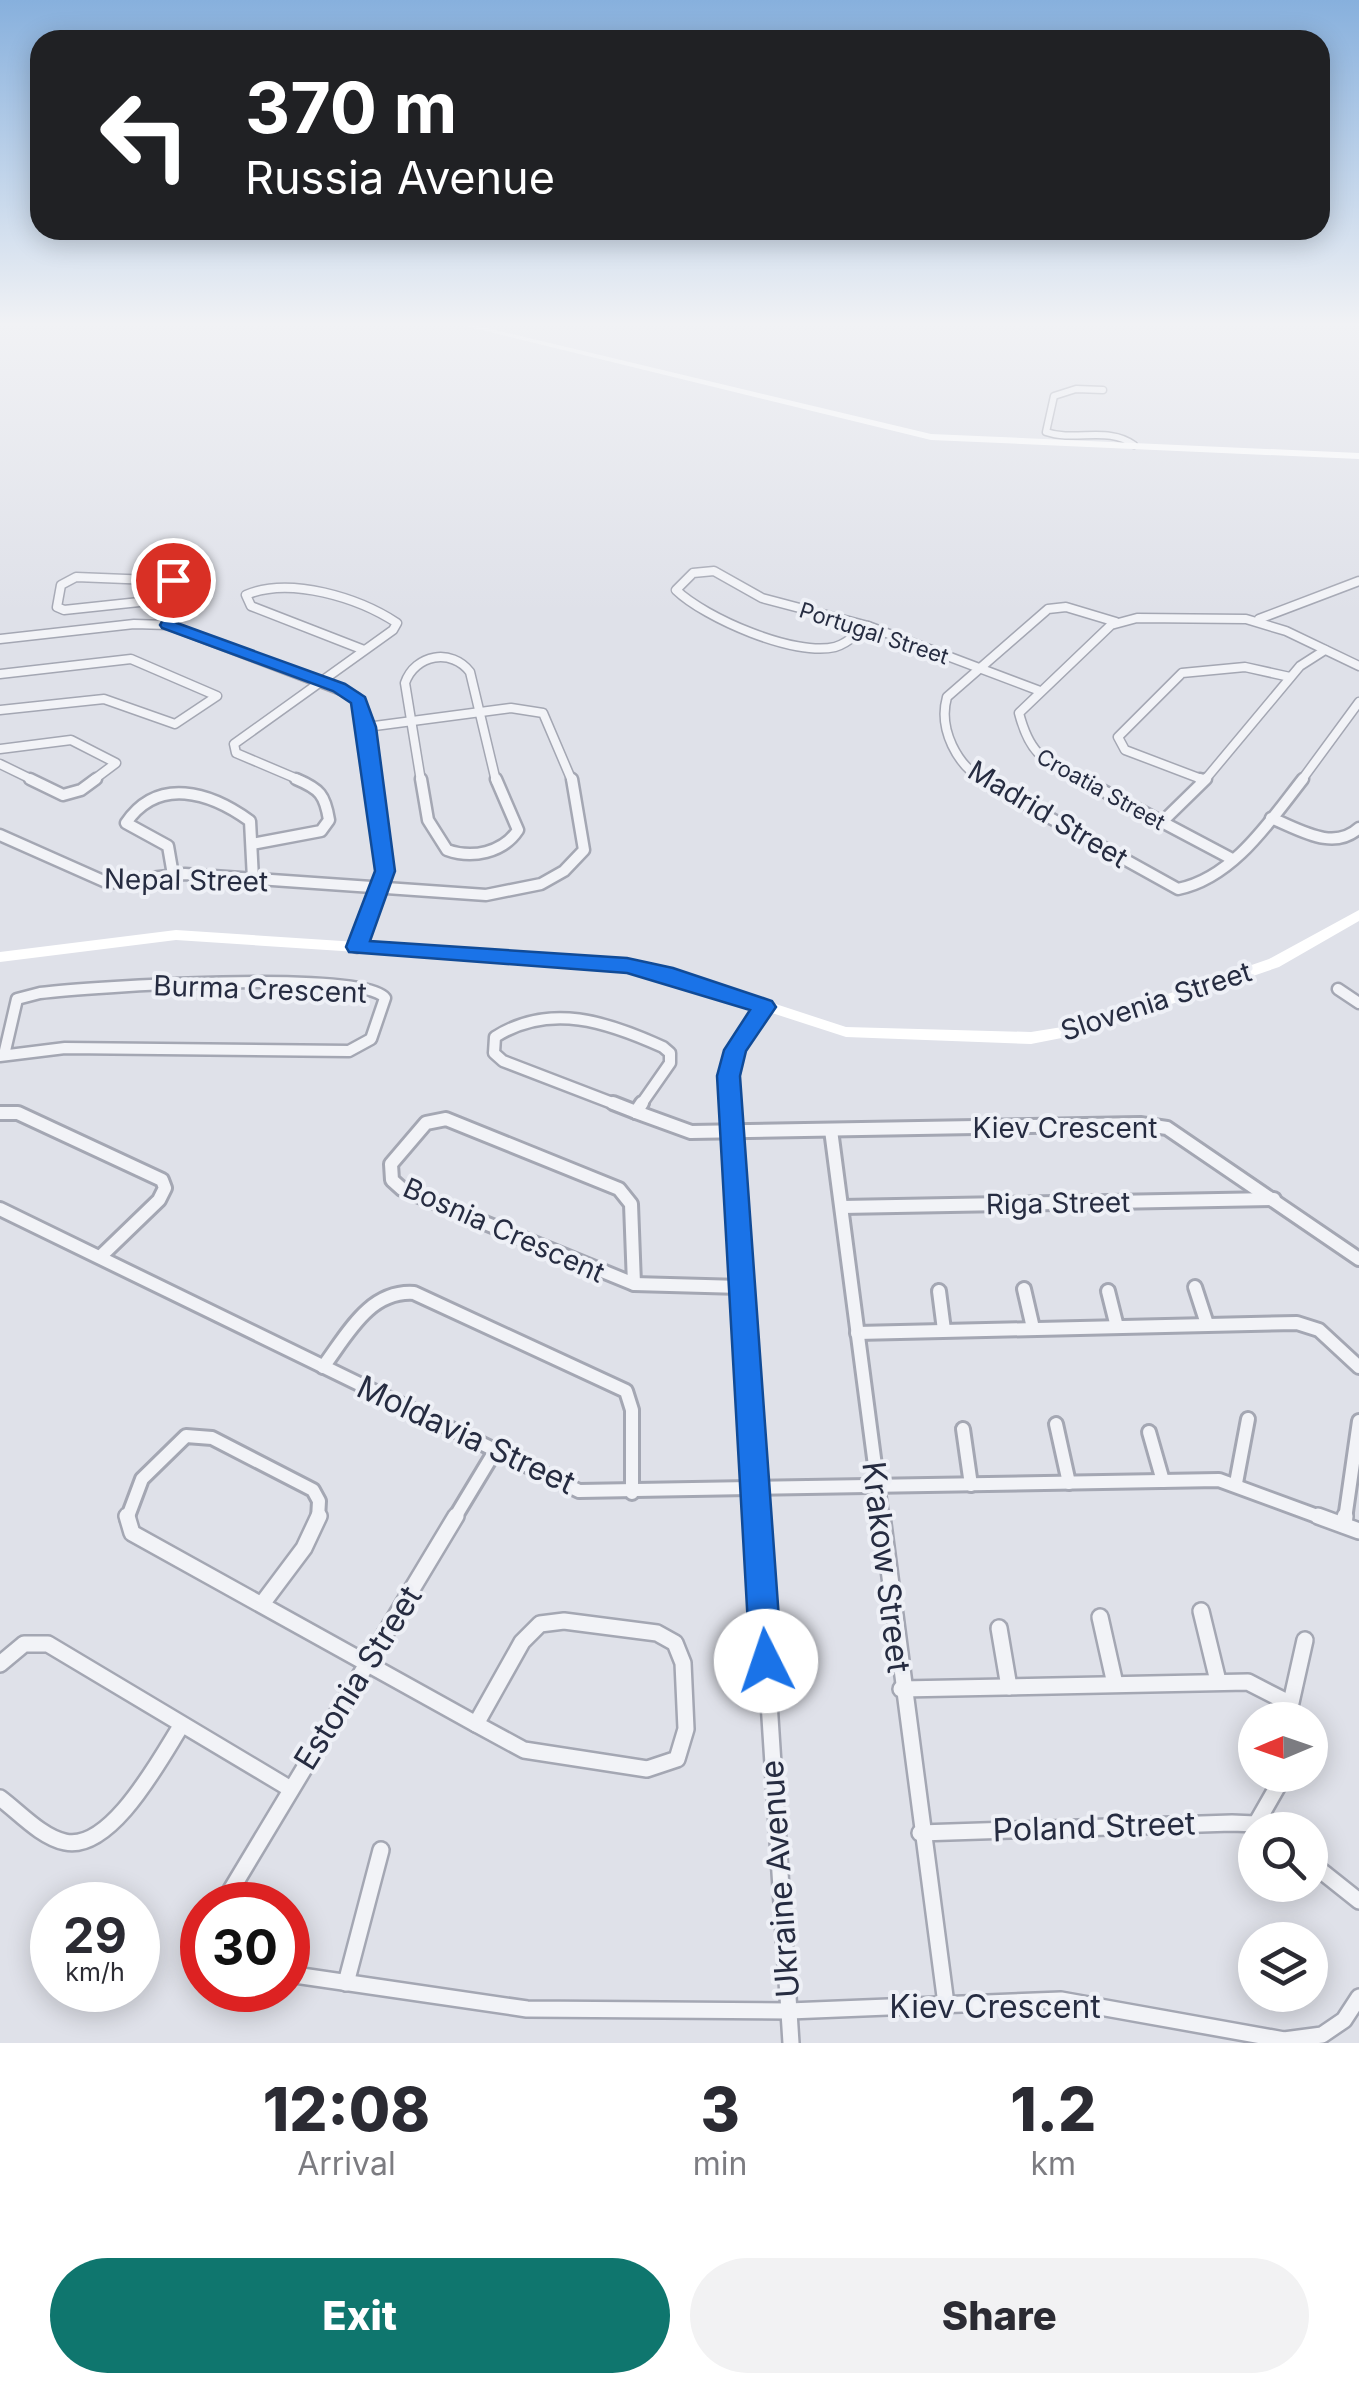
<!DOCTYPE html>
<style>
:root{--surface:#fff;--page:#f2f2f3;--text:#2b2b33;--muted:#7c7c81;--accent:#0f766e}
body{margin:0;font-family:Inter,sans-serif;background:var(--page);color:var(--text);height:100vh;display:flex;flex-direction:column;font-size:38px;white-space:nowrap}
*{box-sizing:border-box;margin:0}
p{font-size:32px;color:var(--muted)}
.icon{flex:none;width:55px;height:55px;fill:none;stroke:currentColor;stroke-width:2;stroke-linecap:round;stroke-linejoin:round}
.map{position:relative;height:2043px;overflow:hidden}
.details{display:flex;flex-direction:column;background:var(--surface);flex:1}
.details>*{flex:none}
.guide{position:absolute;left:30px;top:30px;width:1300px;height:210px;border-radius:30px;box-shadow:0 5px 25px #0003;background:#202124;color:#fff;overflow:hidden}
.needle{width:65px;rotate:268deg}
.buttons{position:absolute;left:1238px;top:1702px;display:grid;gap:20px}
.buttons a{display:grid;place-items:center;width:90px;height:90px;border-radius:50%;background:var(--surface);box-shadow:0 5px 25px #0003;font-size:50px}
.speed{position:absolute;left:30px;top:1882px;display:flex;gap:20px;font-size:50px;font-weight:700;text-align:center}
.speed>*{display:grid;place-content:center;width:130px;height:130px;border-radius:50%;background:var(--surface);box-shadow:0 5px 25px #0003;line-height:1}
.speed small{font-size:25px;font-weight:400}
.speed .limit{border:15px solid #d22;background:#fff;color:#111}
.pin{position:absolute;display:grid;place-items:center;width:85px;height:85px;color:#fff;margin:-42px;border:5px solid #fff;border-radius:50%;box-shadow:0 2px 10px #0007}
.me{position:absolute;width:110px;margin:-55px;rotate:356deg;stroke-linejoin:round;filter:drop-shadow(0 0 8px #0008)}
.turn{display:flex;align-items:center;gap:35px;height:210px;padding:0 50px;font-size:45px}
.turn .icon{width:130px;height:130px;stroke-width:2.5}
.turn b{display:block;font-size:70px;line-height:85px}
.eta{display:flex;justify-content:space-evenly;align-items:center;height:170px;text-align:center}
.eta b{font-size:60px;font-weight:800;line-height:70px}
.action{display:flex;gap:20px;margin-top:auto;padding:20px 50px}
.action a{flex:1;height:115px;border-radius:60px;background:var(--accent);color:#fff;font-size:40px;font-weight:800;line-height:115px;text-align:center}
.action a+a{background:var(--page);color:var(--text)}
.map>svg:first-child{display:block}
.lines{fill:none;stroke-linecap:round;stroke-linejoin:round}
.street-far4-casing{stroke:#a4a7b3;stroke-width:9}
.street-far3-casing{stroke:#a4a7b3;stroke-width:11}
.street-far2-casing{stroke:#a4a7b3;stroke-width:15}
.street-far1-casing{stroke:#a4a7b3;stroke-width:18}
.street-casing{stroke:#a4a7b3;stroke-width:20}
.street-far4{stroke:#f2f3f7;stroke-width:6}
.street-far3{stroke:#f2f3f7;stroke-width:8}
.street-far2{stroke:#f2f3f7;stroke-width:10}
.street-far1{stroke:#f2f3f7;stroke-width:12}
.street{stroke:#f2f3f7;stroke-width:15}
.secondary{fill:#fff;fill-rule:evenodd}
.route{fill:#1a73e8;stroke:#114b97;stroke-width:2.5}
.labels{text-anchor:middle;stroke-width:8;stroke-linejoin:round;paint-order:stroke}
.far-street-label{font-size:22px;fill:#262c41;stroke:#eef0f6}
.street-label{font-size:28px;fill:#262c41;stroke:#eef0f6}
.near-street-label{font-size:32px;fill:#262c41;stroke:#eef0f6}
</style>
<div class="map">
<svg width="1359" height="2043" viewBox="0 0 1359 2043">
<rect width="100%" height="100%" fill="#dfe1e9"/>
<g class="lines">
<defs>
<path id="street-far4" d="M1103 390 1076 389 1054 396 1046 432C1075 442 1109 426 1134 445"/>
<g id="street-far3">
<path d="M714 571 762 598 868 626C858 633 847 644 835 647 795 657 705 618 676 590L693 573Z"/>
<polyline points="1259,619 1359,581"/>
<polyline points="168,625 179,605 176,581 76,577 61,585 57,607 64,610 177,598"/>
<polyline points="868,626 1040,691"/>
<polyline points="0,639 134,624 168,625 357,697 367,727 374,781"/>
<polyline points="0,674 131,659 217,696 175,724 104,699 0,710"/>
<polyline points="367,727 511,708 543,713 572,781"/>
<polyline points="0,749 71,740 116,763 92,781"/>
<polyline points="0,764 35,781"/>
<polyline points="1204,780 1125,750 1118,737 1182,673 1245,667 1290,677"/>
<path d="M302 781 236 753 234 744 393 630 397 623C359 598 290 576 246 595L251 606 364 650"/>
<path d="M421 781 405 683C415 654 452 648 470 672L496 781"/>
<path d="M985 781C957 766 938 729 947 697L1048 609 1066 607 1116 622"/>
<path d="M1085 781C1046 760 1031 759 1019 713L1111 625 1137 618 1246 619 1286 631 1359 666"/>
<polyline points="1204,781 1300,666 1325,650"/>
<polyline points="1301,781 1359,702"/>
</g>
<g id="street-far2">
<polyline points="30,779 63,795 81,790 96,779"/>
<path d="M421 779 428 820 447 850C472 859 503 853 518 830L496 779"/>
<path d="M980 779 1178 889C1233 878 1270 821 1303 779"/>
<polyline points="1081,779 1232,859"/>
<polyline points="1200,779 1204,780"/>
<path d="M1271 818C1299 829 1333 852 1359 828"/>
<polyline points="1161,823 1206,779"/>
<polyline points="0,835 108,883 185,874 486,895 541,884 564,871 584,850 572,779"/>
<path d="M252 844 321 831 329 820C325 795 320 789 296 779"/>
<path d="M173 875 168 846 126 823C158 776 210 792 250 821L253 879"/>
<polyline points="357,947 385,871 373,779"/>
<polyline points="1338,989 1359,1003"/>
<path d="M0 1056 65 1048 349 1051 371 1039 385 998C365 969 86 987 40 993L17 999 4 1055"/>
<path d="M620 1106 503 1061 494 1053 495 1037C550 1002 608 1022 663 1047L670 1053V1063L640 1106"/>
<path d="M730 1106C727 1063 741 1041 764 1007"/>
</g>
<g id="street-far1">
<polyline points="613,1103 636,1112"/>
<polyline points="730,1103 757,1519"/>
<polyline points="636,1112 691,1132 1140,1124 1167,1128 1359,1259"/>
<polyline points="636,1112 642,1103"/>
<polyline points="0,1113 18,1113 162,1180 165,1188 159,1200 100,1257"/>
<polygon points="446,1119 619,1189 631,1204 634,1284 402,1189 392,1180 391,1164 426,1123"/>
<polyline points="831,1130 882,1519"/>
<polyline points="842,1207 1274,1199"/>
<polyline points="0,1209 579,1491 1219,1480 1325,1519"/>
<polyline points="634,1284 741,1287"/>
<polyline points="1195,1287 1207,1324"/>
<polyline points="1024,1289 1033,1328"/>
<polyline points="939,1291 944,1330"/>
<polyline points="1108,1291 1117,1327"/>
<polyline points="857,1333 1297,1323 1319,1330 1359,1367"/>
<path d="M323 1367C347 1335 369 1290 414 1293L626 1391 632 1410V1493"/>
<polyline points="1056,1424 1069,1483"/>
<polyline points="963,1429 971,1485"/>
<polyline points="1149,1432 1163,1481"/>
<polyline points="1236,1483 1248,1419"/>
<polyline points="127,1519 142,1479 186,1436 212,1438 313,1490 319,1501 318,1519"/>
<polyline points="454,1519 495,1451"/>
<polyline points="1345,1519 1359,1421"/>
</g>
<g id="street">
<polyline points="127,1516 132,1533 476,1724"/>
<polyline points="757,1516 791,2043"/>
<polyline points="882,1516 946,2004"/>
<polyline points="1318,1516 1359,1531"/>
<polyline points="1344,1525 1345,1516"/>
<polyline points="262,1604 304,1548 319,1516"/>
<polyline points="1201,1611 1218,1681"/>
<polyline points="1100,1617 1115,1684"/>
<polygon points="564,1621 657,1633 675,1643 683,1663 686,1729 677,1759 647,1769 524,1750 476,1724 522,1642 540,1624"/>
<polyline points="999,1628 1009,1687"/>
<polyline points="0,1664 24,1644 48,1644 289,1788"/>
<polyline points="901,1689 1248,1682 1283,1700 1296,1720"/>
<polyline points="1290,1707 1305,1640"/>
<path d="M0 1798C19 1812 41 1837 65 1842 111 1852 160 1759 181 1726"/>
<polyline points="1256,1824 1284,1775"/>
<polyline points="920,1833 1232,1823 1256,1824 1268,1830"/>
<polyline points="1310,1862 1359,1901"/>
<polyline points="222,1905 456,1516"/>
<polyline points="288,1974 527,2009 789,2011 1061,2000 1284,2040 1322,2035 1344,2020 1359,1997"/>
<polyline points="346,1983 381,1850"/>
</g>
</defs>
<use href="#street-far4" class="street-far4-casing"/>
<use href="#street-far3" class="street-far3-casing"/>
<use href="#street-far2" class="street-far2-casing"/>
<use href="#street-far1" class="street-far1-casing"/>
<use href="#street" class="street-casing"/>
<use href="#street-far4" class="street-far4"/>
<use href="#street-far3" class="street-far3"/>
<use href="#street-far2" class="street-far2"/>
<use href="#street-far1" class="street-far1"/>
<use href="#street" class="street"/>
<g class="secondary">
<polygon points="461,325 474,325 931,434 1359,453 1359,459 931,440"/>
<polygon points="1359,910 1359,921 1279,967 1087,1033 1031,1044 846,1037 664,978 599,968 176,940 0,962 0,952 176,930 599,958 665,968 846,1027 1031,1032 1081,1024 1269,959"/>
</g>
</g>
<linearGradient id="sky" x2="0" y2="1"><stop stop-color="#87b0dd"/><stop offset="0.53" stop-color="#f1f2f5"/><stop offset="1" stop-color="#f1f2f5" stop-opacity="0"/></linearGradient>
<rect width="1359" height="611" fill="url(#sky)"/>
<polygon class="route" points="173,575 188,585 188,606 177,623 345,684 365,697 376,727 395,871 370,941 627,958 673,968 772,1001 776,1007 746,1051 740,1076 782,1661 778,1673 766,1677 754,1673 750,1661 717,1076 724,1050 750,1010 627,973 349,952 346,947 375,871 351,703 333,691 162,628 160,625 171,606 172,587 165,580"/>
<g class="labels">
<g class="far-street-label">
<text transform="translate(874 633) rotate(18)" y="8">Portugal Street</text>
<text transform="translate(1101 789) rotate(29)" y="8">Croatia Street</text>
</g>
<g class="street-label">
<text transform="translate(1048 814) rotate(31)" y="10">Madrid Street</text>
<text transform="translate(186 880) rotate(1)" y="10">Nepal Street</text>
<text transform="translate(260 989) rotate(2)" y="10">Burma Crescent</text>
<text transform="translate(1156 1001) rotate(-18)" y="10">Slovenia Street</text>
<text x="1065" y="1138">Kiev Crescent</text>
<text transform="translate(1058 1203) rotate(-1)" y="10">Riga Street</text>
<text transform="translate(504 1230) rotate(24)" y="10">Bosnia Crescent</text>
</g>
<g class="near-street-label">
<text transform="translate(466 1435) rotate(25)" y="11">Moldavia Street</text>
<text transform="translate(886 1567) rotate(83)" y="11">Krakow Street</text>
<text transform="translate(358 1678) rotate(-58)" y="11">Estonia Street</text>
<text transform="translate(1094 1827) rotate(-2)" y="11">Poland Street</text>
<text transform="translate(780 1879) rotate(-94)" y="11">Ukraine Avenue</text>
<text x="995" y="2018">Kiev Crescent</text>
</g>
</g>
</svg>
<div class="buttons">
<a><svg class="needle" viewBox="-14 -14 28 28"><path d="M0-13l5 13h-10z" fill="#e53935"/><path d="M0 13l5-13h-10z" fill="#7c7c81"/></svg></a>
<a><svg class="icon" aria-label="search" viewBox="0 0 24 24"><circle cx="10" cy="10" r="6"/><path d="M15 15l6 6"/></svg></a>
<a><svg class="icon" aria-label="layers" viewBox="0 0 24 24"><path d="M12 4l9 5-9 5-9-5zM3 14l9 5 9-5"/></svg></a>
</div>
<div class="speed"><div>29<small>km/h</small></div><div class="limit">30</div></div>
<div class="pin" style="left:173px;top:580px;background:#d93025"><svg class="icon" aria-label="arrive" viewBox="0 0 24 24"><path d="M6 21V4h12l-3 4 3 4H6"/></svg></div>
<svg class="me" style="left:766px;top:1661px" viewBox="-20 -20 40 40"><circle r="19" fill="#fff"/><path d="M0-13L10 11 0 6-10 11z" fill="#1a73e8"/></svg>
<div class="guide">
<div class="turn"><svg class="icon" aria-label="left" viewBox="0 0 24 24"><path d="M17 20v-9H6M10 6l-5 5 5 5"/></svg><div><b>370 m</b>Russia Avenue</div></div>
</div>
</div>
<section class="details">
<div class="eta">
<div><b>12:08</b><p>Arrival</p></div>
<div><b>3</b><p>min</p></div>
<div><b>1.2</b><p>km</p></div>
</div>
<div class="action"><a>Exit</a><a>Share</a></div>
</section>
